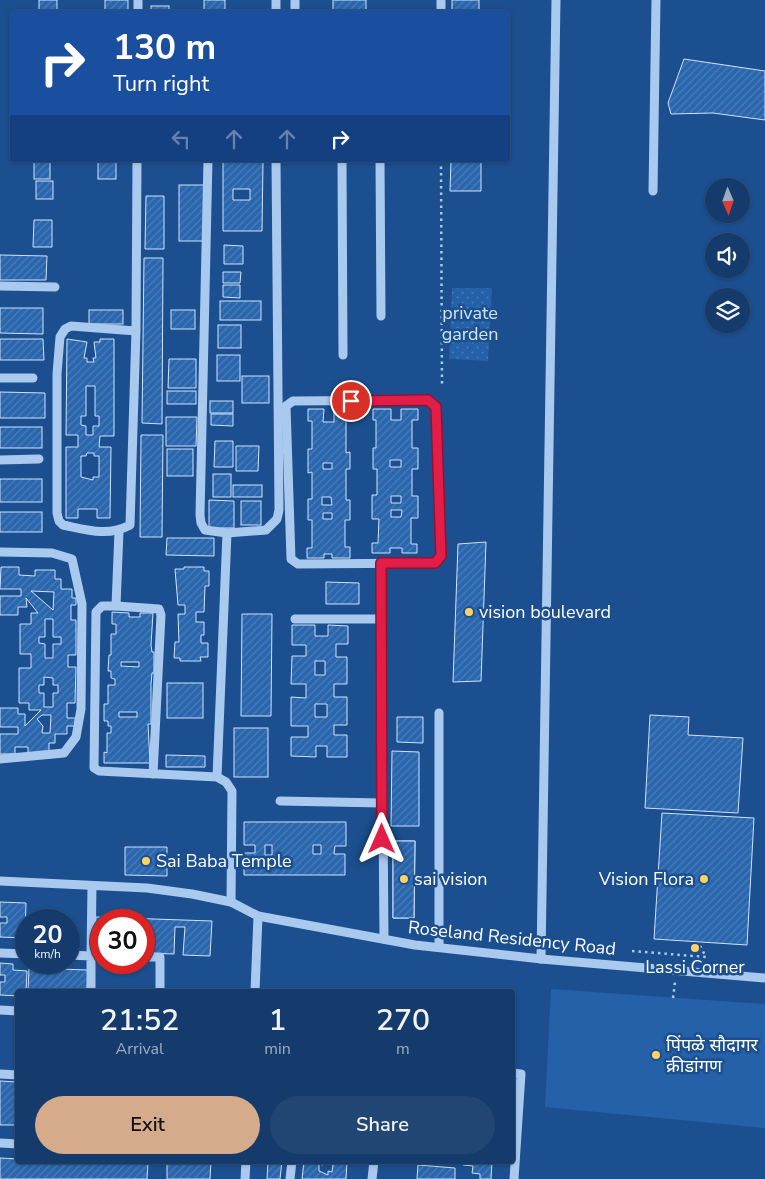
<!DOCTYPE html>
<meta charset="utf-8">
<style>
:root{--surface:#143b6b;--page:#214673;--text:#f1f3f6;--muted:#9dadc1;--line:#33557e;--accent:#d6ab8b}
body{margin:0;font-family:"Nunito Sans","Noto Sans Devanagari",sans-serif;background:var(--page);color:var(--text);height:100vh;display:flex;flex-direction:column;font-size:19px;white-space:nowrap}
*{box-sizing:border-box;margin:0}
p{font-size:16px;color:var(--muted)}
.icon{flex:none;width:28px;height:28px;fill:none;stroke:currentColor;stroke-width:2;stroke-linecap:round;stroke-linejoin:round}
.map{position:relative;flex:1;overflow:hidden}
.drawer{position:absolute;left:15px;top:989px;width:500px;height:175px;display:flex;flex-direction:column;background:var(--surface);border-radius:5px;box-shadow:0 1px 4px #0004,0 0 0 1px var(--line)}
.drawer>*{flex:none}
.banner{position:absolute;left:10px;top:10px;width:500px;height:152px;border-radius:5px;box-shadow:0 1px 4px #0004,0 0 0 1px var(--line);background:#1a4fa0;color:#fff;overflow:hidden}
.needle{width:32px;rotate:178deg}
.tools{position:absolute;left:705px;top:178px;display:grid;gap:10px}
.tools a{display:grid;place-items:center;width:45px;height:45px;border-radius:50%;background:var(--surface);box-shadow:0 1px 4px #0004,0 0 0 1px var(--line);font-size:25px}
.speed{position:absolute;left:15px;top:909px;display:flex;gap:10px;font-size:25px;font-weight:700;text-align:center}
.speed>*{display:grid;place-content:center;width:65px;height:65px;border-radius:50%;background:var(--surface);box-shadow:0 1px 4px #0004,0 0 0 1px var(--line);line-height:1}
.speed small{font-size:12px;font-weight:400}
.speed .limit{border:8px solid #d22;background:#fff;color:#111}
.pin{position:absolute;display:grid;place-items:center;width:42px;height:42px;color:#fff;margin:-21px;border:2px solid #fff;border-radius:50%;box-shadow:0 1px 5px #0007}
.me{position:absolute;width:55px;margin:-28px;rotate:0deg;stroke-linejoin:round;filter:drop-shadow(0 0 4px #0008)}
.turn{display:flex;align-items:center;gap:18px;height:105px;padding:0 20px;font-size:22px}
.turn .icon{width:65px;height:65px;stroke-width:2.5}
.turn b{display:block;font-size:35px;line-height:42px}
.lanes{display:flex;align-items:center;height:48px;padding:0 20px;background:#0003;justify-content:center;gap:25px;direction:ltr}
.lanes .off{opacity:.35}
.eta{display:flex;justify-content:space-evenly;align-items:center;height:85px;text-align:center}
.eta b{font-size:30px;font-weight:600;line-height:35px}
.cta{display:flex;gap:10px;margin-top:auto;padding:10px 20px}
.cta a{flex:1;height:58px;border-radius:30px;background:var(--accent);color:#111;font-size:20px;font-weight:600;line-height:58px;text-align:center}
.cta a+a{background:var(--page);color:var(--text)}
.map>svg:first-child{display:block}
.park{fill:url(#park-dots)}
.pitch{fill:#2461a8}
.building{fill:url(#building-hatch);stroke:#cfe3fa;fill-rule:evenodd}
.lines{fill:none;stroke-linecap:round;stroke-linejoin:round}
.path{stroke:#a9c9ee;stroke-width:2.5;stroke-dasharray:2.5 4;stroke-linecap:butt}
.minor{stroke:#a9c9ee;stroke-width:9}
.route-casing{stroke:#92132f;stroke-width:12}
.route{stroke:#e11d48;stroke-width:9}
.poi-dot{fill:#ffd166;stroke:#1b4f8f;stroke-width:2}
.labels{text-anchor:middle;stroke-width:5;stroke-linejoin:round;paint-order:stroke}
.park-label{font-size:18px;fill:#cfe3fa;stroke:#1b4f8f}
.poi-label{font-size:18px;fill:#fff;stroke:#1b4f8f;text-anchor:start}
.street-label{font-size:18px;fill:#fff;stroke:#1b4f8f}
</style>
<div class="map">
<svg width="765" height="1179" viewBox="0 0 765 1179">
<defs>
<pattern id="park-dots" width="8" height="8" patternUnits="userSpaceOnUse" patternTransform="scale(1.25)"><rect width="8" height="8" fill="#2461a8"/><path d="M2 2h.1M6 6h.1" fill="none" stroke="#4579b5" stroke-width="1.8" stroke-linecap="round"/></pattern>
<pattern id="building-hatch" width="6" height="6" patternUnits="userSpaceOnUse" patternTransform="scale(1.25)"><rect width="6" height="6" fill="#2a66ad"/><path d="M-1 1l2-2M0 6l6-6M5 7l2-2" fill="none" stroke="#4a7db9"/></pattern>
</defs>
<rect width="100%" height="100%" fill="#1b4f8f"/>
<polygon class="park" points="452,288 492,288 488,361 449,359"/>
<polygon class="pitch" points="551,989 765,1004 765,1128 545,1107"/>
<g class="building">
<rect x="39" y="0" width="18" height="12"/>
<rect x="105" y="0" width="23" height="12"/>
<rect x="204" y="0" width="21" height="12"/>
<rect x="333" y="0" width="33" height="12"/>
<rect x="452" y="0" width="27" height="12"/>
<rect x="151" y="6" width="18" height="6"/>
<polygon points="684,59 765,71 765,120 713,113 671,114 668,103"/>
<rect x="34" y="160" width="16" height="19"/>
<rect x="98" y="160" width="18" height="19"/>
<polygon points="451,160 481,160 481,191 450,191"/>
<path d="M223 162H263L262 231H223ZM233 189H250V200H233Z"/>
<rect x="36" y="181" width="17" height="18"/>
<rect x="179" y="185" width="25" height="56"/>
<polygon points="146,196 164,196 164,249 145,249"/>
<polygon points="34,220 52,220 52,247 33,247"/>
<polygon points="224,245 243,246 243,264 224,264"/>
<polygon points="0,255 47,256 46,280 0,280"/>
<polygon points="144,258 163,258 162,424 142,423"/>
<polygon points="223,272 241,272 240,283 223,283"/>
<polygon points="223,285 240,285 240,298 223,297"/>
<rect x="220" y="301" width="41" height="19"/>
<polygon points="0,308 43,308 43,334 0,333"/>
<rect x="89" y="310" width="34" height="14"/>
<rect x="171" y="310" width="24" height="19"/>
<rect x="218" y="325" width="23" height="23"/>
<polygon points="0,339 43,339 44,360 0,360"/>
<path d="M67 339 87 342 84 358H87V362H94L93 358H96L94 342H100V339H114V436H100L99 447H111L110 518H97V509H78V518H66V447H78V435H66ZM86 386H95V416H99V426H93V435H86V426L81 425V416H86ZM87 453H94V456H99V477H93V480L81 477V456H86Z"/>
<rect x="217" y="355" width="23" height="26"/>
<polygon points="169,359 196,359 196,388 168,388"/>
<rect x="242" y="376" width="27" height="27"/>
<rect x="167" y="391" width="29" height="13"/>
<polygon points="0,392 45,393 45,418 0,418"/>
<rect x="210" y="401" width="23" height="12"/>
<path d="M308 409H324L323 422H334V409H351V420H346V453L350 452V469H346V500H350V520H345V547H350V558H332V554H324V558H307V548H312V520H308V499H312V472L308 473V449H312V421H308ZM323 463H332V469H323ZM322 497H331L332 505H322ZM323 513H332V519H323Z"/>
<path d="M373 409H391V420H401V409H418V420H412V448H418V469H412V496H418V518H411V544H417V553H402V548H390V553H372V543H378L379 519H372V495H377V469H373V448H376V420H373ZM390 460H401V467H390ZM391 496H401V503H391ZM391 510H402L401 517H391Z"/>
<polygon points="211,414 233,414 233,426 211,425"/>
<polygon points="166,417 197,417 196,446 166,446"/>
<rect x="0" y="427" width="42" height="21"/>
<polygon points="141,435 163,435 162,537 140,537"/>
<polygon points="215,441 233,441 233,467 214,467"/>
<polygon points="236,446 259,446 258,471 236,471"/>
<rect x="167" y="449" width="26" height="27"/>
<rect x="213" y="474" width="18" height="23"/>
<rect x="0" y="479" width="42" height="23"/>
<rect x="233" y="485" width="29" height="12"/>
<polygon points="209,500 234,501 234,528 209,528"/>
<rect x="241" y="501" width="20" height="24"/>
<rect x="0" y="512" width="42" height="20"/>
<polygon points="167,538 214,538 214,556 166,555"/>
<polygon points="486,542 481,681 453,682 458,544"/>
<path d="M1 567H19V575L35 576V570H55V579H61V589H72V598H76V605H71V620H76V655H68V667H76L75 703H67V718H76V726H67V734H55V743H49V754H28V747H15V754H0V734H18V727H0V708H18V714H25V726L41 710H29V703H19V668H31V654H20V624H31V613H38L26 598 27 607H18V615H0V596H21V589H0ZM31 591 54 592 53 610ZM45 619H53V637H61V644H53V658H45V644L39 643V637H45ZM44 677 53 678V685H58V693H53V707H44V693H39V685H44ZM42 715H51L50 733H42L43 726 37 719Z"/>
<polygon points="184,567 204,567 204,571 209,571 209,586 205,586 204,612 196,612 196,622 204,622 204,635 201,635 201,643 208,643 208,657 200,657 201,661 180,661 180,658 174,658 175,642 179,642 178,614 185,614 185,605 178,605 175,569 184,569"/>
<polygon points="326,582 359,583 359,604 326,604"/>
<path d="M112 612 129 613V617H140V613H153L151 645 152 652H154V673H152L151 684V724H148L150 763H104V752L107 753V733H111V726H108V721H104V704H108V685H115V679L111 678V671H108L109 655H111V634H116V624H112ZM121 662H139V667L121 666ZM119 712H137V717H119Z"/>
<polygon points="242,614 272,614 271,716 241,716"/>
<path d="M292 625H315V636H328V625L348 626V644H336V657H347V684H334V697H347V725H334V735H347V757H327V746H316V757L291 756V737H308V726H291V697L306 698V684H291L292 656H306V645H292ZM315 661H325V675H315ZM315 704H327V717H315Z"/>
<rect x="167" y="683" width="36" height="35"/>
<polygon points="650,715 689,717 688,735 743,738 738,813 645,808"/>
<polygon points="397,717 423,717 423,743 397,742"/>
<rect x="234" y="728" width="34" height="49"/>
<polygon points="392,751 419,752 419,826 391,826"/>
<polygon points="166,755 205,756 205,767 166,767"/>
<polygon points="662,813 754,818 747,945 654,939"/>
<path d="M244 822H346V846H335L334 854H345V875H244V853H255V845H244ZM265 845H272V855H265ZM313 845H321V854H313Z"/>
<polygon points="393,841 415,841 414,918 393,918"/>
<polygon points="393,841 415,841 414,918 393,918"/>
<polygon points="125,847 167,847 167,876 125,875"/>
<polygon points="0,902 26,903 25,938 0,937 0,923 7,923 7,917 0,917"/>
<polygon points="96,917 212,921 210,956 183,955 185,927 175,927 174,954 144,953 144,920 101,920 101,952 94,952"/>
<polygon points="0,963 13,964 13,970 27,971 26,991 18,991 18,996 0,995 0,982 5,982 5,975 0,975"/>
<polygon points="29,968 88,970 87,991 28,991"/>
<polygon points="0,1081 18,1082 18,1125 0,1125"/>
<polygon points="0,1158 18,1159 18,1161 148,1163 147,1179 0,1179"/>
<polygon points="167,1161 211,1161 210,1179 167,1179"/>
<polygon points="268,1161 282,1161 280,1179 267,1179"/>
<path d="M304 1161H347L346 1179H302ZM323 1162 333 1165 332 1172 328 1171V1175L319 1171V1164L323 1165Z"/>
<polygon points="464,1161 492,1161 491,1179 480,1179 480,1174 472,1173 473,1166 463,1165"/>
<polygon points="418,1165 455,1168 455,1179 417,1179"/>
</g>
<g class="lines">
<g class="path">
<polyline points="441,160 442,386"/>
<polyline points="632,951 706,957 698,942"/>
<polyline points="673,998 675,982"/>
</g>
<g class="minor">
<polyline points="295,0 295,12"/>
<polyline points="441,0 441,12"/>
<polyline points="138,12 138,0"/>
<polyline points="276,12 276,0"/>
<polyline points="208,160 200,515 201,523 205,530 227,533 266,530 277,519 279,510 276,160"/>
<polyline points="342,160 343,355"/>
<polyline points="380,160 381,316"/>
<polyline points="653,191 656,0"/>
<polyline points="0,286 55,287"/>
<path d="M136 331 71 326 65 329 60 337 57 374V513L59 521 63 525C87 530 108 537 130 525L136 331 137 160"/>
<polyline points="0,378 33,378"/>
<polygon points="428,400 435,407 441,556 435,563 298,564 291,559 286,406 293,401"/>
<polyline points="0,460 39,459"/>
<polyline points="119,531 116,606 102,606 96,612 94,768 99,771 217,777 226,782 232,791 231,902"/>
<polyline points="0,552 52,553 72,559 82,604 81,709 76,737 64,753 0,759"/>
<polyline points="381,563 384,939"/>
<polyline points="116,606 159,609 161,615 153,774"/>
<polyline points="295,619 381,619"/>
<polyline points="439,713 439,947"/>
<polyline points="217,777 227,533"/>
<polyline points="280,801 382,803"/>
<polyline points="0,881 147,888 192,894 231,902 258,916 415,945 541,959 765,978"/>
<polyline points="92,886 91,956 101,956"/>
<polyline points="0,953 26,954"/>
<polyline points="69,955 91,956 91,991"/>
<polyline points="144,957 160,957 160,991"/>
<polyline points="541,959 556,0"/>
<polyline points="255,991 258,916"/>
<polyline points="0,1010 18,1011"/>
<polyline points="512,1073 521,1074 514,1179"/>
<polyline points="0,1074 18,1075"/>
<polyline points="0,1143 18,1144"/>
<polyline points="245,1179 246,1161"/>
<polyline points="290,1179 292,1161"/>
<polyline points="372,1179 374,1161"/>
</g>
</g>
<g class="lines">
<defs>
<polyline id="route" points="351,401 428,400 436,407 441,556 435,563 381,563 382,839"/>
</defs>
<use href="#route" class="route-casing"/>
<use href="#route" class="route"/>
</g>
<g class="poi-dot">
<circle cx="469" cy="612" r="5"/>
<circle cx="146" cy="861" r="5"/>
<circle cx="404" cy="879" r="5"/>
<circle cx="704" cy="879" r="5"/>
<circle cx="695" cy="948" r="5"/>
<circle cx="656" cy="1055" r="5"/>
</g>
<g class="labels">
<g class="park-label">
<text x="470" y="319">private<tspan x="470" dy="21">garden</tspan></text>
</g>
<g class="poi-label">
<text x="479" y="618">vision boulevard</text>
<text x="156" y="867">Sai Baba Temple</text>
<text x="414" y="885">sai vision</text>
<text x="694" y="885" text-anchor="end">Vision Flora</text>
<text x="695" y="973" text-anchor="middle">Lassi Corner</text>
<text x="666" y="1051">पिंपळे सौदागर<tspan x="666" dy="21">क्रीडांगण</tspan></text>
</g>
<g class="street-label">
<text transform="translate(512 938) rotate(6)" y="6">Roseland Residency Road</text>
</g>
</g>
</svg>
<div class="tools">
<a><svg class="needle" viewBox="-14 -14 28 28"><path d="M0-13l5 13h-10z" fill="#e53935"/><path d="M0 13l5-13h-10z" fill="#9dadc1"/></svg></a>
<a><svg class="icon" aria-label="sound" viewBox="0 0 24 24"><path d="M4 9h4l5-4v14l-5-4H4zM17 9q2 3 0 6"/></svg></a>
<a><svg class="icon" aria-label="layers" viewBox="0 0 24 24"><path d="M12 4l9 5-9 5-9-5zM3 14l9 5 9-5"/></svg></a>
</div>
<div class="speed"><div>20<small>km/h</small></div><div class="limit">30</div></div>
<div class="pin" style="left:351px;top:401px;background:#d93025"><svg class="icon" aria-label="arrive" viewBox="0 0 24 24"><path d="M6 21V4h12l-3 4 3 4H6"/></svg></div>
<svg class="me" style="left:382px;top:839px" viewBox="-20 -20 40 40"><path d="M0-17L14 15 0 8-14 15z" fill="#e11d48" stroke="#fff" stroke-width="4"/></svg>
<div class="banner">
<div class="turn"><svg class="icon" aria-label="right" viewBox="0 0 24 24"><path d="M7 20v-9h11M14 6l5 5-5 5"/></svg><div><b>130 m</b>Turn right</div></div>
<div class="lanes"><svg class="icon off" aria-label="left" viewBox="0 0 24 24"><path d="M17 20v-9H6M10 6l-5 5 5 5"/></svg><svg class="icon off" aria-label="ahead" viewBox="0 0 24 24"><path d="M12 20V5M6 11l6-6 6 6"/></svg><svg class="icon off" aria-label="ahead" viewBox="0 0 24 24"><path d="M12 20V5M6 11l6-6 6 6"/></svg><svg class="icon" aria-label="right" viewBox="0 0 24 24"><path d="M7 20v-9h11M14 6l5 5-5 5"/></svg></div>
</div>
<section class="drawer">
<div class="eta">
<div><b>21:52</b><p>Arrival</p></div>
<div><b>1</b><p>min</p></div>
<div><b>270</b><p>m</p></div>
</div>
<div class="cta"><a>Exit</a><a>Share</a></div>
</section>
</div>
